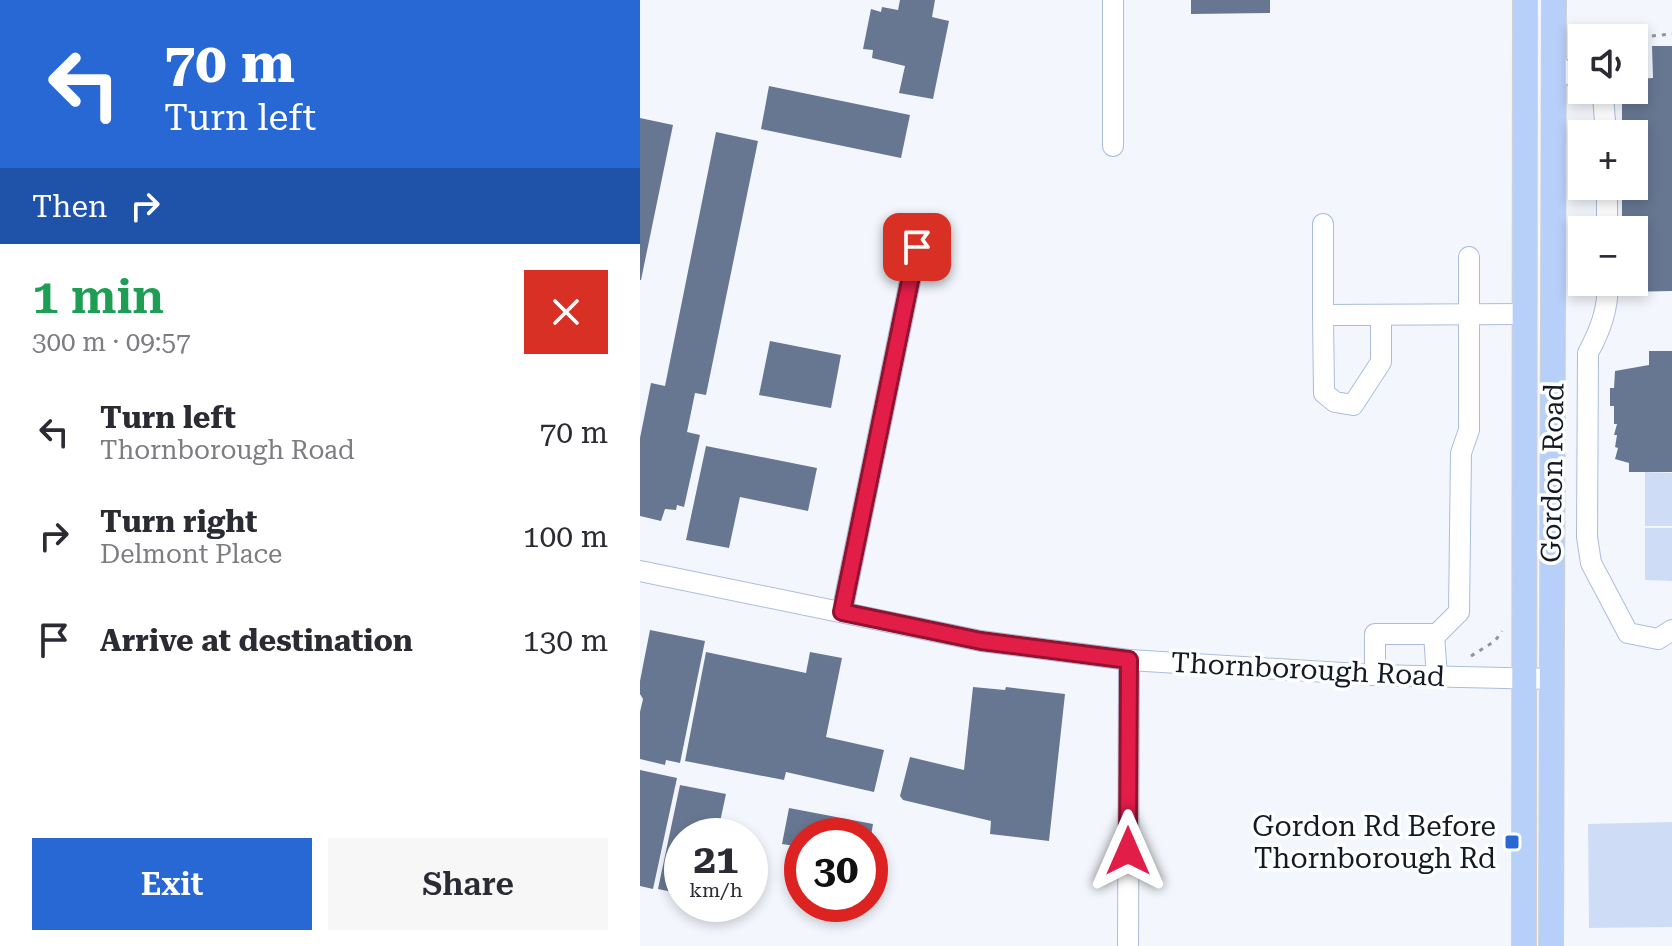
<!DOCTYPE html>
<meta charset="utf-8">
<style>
:root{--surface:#fff;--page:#f7f7f7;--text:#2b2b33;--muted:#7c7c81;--accent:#2768d4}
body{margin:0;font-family:"Roboto Serif",serif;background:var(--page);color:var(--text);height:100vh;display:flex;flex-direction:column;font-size:30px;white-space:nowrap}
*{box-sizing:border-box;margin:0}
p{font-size:26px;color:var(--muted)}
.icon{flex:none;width:44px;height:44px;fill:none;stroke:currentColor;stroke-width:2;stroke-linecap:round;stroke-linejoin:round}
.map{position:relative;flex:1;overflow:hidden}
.side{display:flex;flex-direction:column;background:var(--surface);width:640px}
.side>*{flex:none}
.hud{background:#2768d4;color:#fff;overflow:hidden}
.controls{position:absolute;left:928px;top:24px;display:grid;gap:16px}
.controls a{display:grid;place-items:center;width:80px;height:80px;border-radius:0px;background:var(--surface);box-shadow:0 4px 12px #0003;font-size:40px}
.speed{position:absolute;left:24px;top:818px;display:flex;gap:16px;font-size:40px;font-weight:700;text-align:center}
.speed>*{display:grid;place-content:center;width:104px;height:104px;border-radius:50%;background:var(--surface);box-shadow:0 4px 12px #0003;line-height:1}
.speed small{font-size:20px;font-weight:400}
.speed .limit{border:12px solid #d22;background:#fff;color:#111}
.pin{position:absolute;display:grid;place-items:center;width:68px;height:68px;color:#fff;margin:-34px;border-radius:16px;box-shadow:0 4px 12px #0006}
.me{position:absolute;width:88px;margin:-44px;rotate:0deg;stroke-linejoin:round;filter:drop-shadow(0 0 6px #0008)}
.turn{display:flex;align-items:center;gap:28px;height:168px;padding:0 32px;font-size:36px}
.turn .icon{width:104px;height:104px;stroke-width:2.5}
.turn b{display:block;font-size:56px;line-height:68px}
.then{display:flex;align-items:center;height:76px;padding:0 32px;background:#0003;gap:16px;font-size:30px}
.round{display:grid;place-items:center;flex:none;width:84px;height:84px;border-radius:0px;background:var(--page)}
.headline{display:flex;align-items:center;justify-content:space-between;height:136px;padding:0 32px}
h1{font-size:48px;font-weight:600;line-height:60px;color:#1e9e55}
.cta{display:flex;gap:16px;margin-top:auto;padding:16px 32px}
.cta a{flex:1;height:92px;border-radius:0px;background:var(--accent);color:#fff;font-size:32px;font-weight:600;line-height:92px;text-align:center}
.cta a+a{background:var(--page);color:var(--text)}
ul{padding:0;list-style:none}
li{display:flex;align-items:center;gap:24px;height:104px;padding:0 32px}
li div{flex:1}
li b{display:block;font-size:30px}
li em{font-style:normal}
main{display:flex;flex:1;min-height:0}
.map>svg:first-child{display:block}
.green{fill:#ceddf5}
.building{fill:#677792}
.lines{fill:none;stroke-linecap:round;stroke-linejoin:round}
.minor-casing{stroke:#abbddb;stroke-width:22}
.major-casing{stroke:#d0d1d3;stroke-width:26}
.path{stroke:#90959d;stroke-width:3;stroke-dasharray:4 6;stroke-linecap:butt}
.minor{stroke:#fff;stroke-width:20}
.major{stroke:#b7d0fa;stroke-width:24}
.route-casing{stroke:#92132f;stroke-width:20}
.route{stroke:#e11d48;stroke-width:14}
.poi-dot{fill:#2768d4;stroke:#fff;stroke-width:3}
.labels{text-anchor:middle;stroke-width:7;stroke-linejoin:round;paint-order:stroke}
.street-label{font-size:28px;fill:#141a25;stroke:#fff}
.poi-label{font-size:28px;fill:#141a25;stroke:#fff;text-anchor:end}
</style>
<main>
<section class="side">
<div class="hud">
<div class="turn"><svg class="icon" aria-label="left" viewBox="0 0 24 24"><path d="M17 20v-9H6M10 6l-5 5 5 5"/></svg><div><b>70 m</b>Turn left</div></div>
<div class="then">Then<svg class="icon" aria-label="right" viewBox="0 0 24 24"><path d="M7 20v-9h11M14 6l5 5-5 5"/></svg></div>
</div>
<div class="headline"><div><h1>1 min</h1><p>300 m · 09:57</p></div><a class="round" style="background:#d93025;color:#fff"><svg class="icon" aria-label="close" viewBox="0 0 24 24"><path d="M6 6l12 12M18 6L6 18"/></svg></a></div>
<ul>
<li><svg class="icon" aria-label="left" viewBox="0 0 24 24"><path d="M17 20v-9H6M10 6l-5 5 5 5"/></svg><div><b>Turn left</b><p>Thornborough Road</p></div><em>70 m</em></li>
<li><svg class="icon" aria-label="right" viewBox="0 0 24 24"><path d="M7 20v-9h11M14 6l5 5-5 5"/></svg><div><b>Turn right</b><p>Delmont Place</p></div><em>100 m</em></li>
<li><svg class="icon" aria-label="arrive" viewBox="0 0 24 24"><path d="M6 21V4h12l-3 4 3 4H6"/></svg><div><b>Arrive at destination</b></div><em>130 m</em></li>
</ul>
<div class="cta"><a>Exit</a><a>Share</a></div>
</section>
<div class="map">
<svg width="1032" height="946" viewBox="0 0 1032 946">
<rect width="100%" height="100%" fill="#f3f7fd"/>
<g class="green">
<polygon points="1005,472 1032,473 1032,526 1005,526"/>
<polygon points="1005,528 1032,528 1032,581 1005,580"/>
<polygon points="1032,822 1032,927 949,928 948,824"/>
</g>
<g class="building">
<polygon points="260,0 295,0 292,17 309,21 293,99 259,93 265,66 232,58 233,50 223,49 231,9 241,12 242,7 258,10"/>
<polygon points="551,0 630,0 630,13 551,14"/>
<polygon points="1012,46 1032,46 1032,291 983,292 983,282 994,282 994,230 982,230 982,186 994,186 994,134 982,134 982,90 994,90 995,79 1013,78"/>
<polygon points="129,86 270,115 261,158 121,129"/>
<polygon points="0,118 33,125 1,280 0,280"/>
<polygon points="76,132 118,141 66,395 55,393 47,432 60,435 44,507 37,505 36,510 25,509 21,521 0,516 0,438 11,383 25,386"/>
<polygon points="130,341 201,355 191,408 119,395"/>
<polygon points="1009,351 1032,351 1032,472 989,472 989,463 975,459 978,448 975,447 977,435 974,435 977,424 974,424 974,406 970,406 970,388 974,388 975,371 1009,365"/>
<polygon points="66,446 177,468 168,511 100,497 89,548 46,540"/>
<polygon points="10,630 65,641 40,763 26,760 25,765 0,759 0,712 3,699 0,694 0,681"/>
<polygon points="66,652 166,673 170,652 202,658 186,737 244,750 234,792 146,772 144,780 45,761"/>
<polygon points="333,687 365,690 366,687 425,694 409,841 350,834 351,821 263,800 260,796 270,757 324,770"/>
<polygon points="0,770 37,778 13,889 0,886"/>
<polygon points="40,785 86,794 77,836 42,836 42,894 18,889"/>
<polygon points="149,808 233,824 231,836 162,836 162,847 142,844"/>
</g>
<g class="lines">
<defs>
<g id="minor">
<polyline points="473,0 473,146"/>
<polyline points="913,63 942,82"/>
<polyline points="954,90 963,96 966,134"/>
<polyline points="967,186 967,230"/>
<path d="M968 282C968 309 961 329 948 353L947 537 951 563 988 633 1018 639 1032 630"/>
<polyline points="683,315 683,224"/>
<polyline points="741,315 741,362 713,405 695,402 684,393 683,315 885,314"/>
<polyline points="0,571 341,641 489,660 735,675 912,679"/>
<polyline points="202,612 277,247"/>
<polyline points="794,634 797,677"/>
<polyline points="735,675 735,634 797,634 819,612 821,453 829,430 829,257"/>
<polyline points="488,946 489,660"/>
</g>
<g id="major">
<polyline points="884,946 885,0"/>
<polyline points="911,946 914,0"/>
</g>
</defs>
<use href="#minor" class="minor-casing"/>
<use href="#major" class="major-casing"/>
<g class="path">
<polyline points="992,38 1032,34"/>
<polyline points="831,656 855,641 862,631"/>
</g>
<use href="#minor" class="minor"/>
<use href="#major" class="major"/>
</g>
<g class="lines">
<defs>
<polyline id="route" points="277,247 202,612 341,641 489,660 488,851"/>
</defs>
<use href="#route" class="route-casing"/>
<use href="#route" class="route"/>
</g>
<rect class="poi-dot" x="864" y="834" width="16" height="16" rx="4"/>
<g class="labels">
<g class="street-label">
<text transform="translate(912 473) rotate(-89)" y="10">Gordon Road</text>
<text transform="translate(668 669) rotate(3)" y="10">Thornborough Road</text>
</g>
<g class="poi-label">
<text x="856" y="836">Gordon Rd Before<tspan x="856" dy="32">Thornborough Rd</tspan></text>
</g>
</g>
</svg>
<div class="controls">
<a><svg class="icon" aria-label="sound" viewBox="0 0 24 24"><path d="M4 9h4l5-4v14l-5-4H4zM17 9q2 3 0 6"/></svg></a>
<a>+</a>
<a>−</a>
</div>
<div class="speed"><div>21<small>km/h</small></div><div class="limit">30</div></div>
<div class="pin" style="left:277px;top:247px;background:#d93025"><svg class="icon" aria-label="arrive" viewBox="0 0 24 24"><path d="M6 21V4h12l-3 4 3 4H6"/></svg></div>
<svg class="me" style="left:488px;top:851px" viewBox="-20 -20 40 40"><path d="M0-17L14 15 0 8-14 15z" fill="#e11d48" stroke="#fff" stroke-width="4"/></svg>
</div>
</main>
